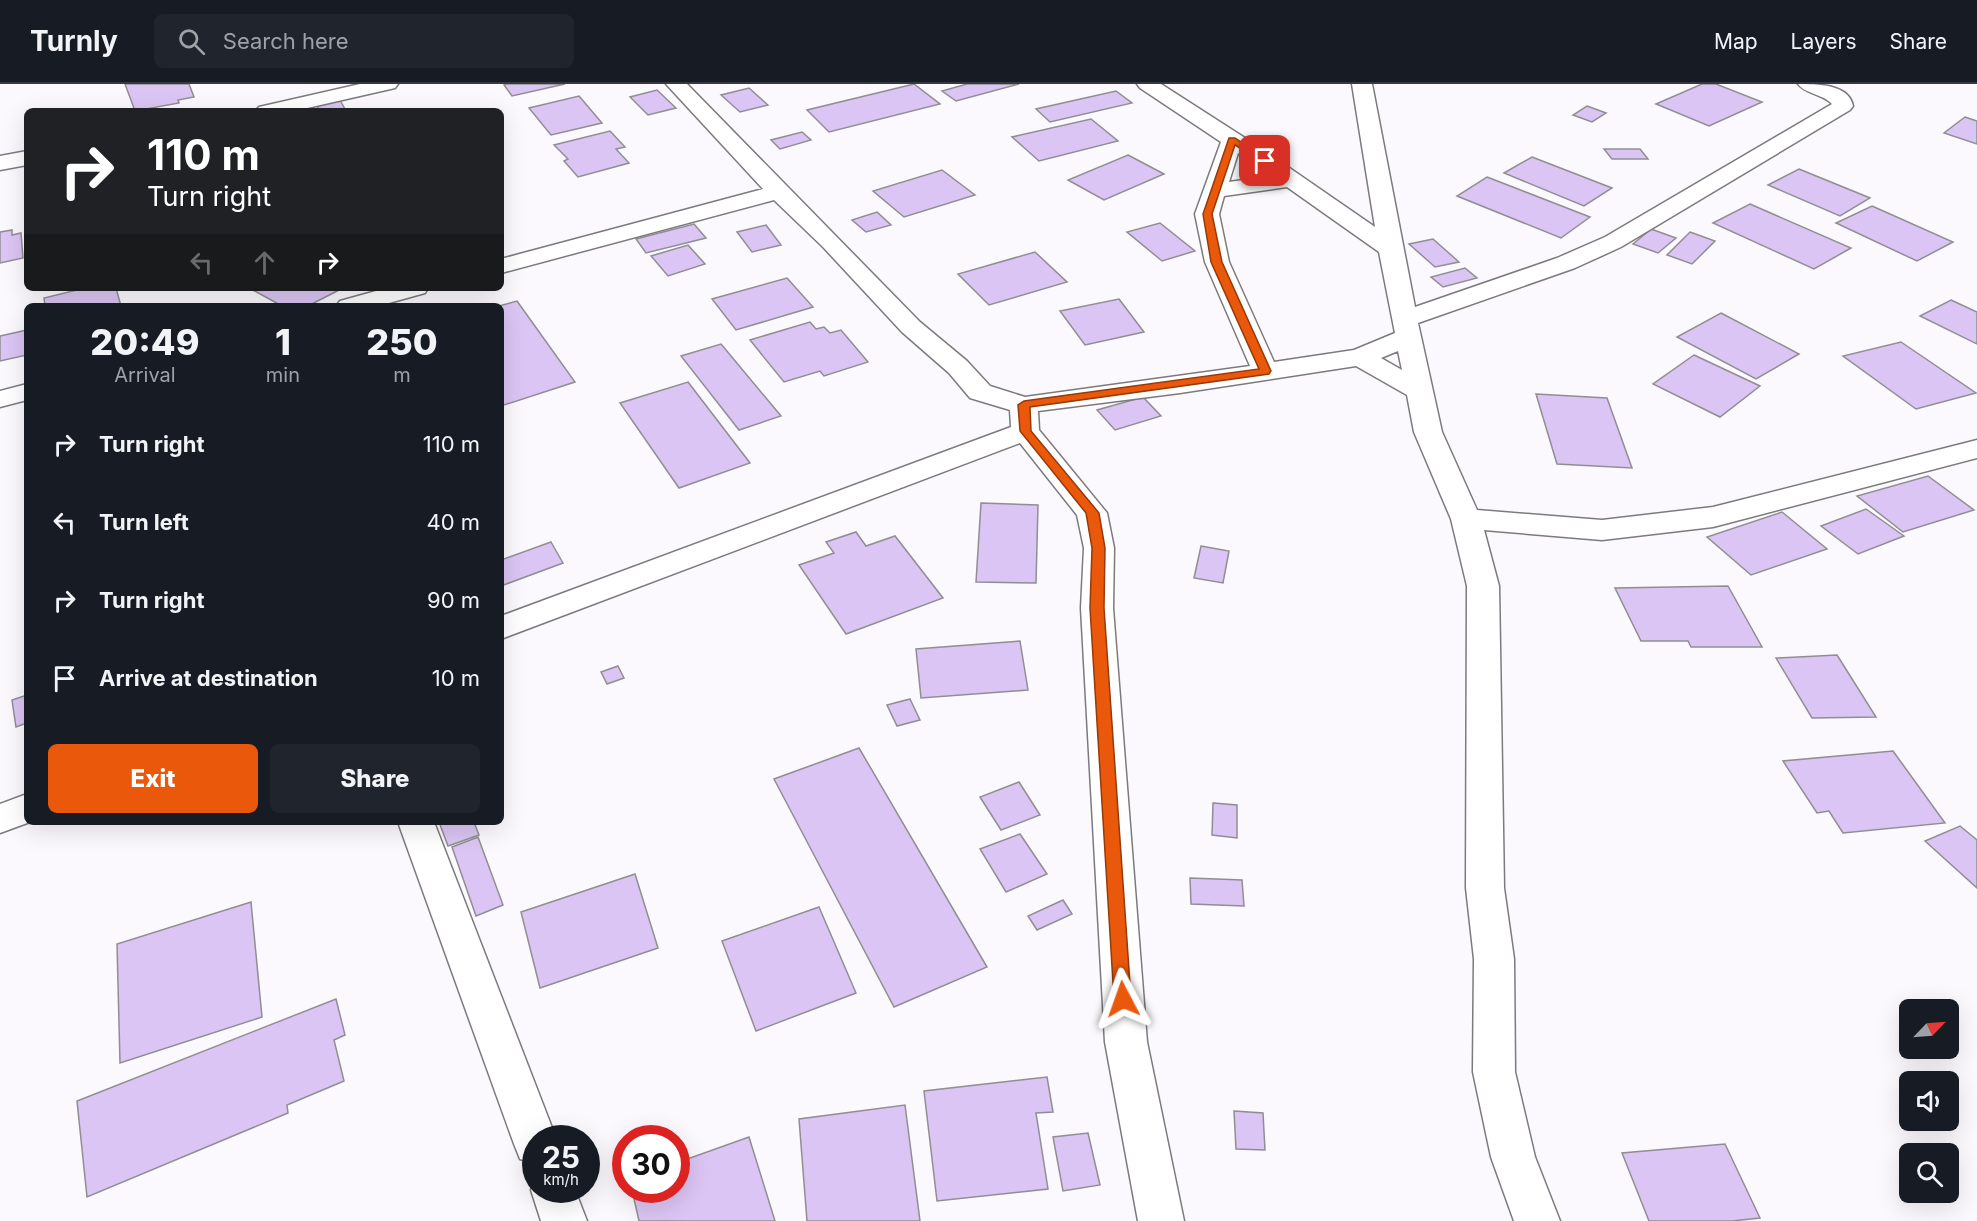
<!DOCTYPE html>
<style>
:root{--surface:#171b24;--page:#20242c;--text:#f1f3f6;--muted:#9ea1a6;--line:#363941;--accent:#ea580c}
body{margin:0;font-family:Inter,sans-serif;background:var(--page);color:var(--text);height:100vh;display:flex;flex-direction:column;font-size:22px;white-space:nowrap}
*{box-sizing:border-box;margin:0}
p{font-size:20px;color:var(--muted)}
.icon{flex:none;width:33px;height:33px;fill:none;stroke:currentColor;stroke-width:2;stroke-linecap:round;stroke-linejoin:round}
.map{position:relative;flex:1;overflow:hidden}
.sheet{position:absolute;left:24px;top:219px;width:480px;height:522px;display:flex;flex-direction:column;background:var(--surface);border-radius:9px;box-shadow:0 6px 24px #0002}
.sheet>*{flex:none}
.guide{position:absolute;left:24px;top:24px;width:480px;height:183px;border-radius:9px;box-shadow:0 6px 24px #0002;background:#202124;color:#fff;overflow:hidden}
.needle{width:39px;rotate:65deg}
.controls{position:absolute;left:1899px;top:915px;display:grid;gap:12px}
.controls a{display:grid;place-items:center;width:60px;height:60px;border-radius:9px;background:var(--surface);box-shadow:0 6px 24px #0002;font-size:30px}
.speed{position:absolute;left:522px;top:1041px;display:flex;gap:12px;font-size:30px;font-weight:700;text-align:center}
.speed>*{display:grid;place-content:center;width:78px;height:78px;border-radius:50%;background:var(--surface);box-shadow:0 6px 24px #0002;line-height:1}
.speed small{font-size:15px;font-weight:400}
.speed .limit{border:9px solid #d22;background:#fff;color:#111}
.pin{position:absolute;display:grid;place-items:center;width:51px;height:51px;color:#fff;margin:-26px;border-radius:12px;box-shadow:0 3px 9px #0006}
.me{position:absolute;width:66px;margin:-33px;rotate:356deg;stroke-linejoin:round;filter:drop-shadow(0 0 4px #0008)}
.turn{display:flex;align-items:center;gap:21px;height:126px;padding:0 24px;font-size:27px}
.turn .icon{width:78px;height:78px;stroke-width:2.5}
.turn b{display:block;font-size:42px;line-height:51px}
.lanes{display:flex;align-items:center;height:57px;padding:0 24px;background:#0003;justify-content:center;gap:30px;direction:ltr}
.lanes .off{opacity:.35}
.eta{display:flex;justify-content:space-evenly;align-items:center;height:102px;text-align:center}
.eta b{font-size:36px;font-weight:800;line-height:42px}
.primary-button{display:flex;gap:12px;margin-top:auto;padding:12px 24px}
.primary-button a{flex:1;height:69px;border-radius:9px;background:var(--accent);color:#fff;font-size:24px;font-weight:800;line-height:69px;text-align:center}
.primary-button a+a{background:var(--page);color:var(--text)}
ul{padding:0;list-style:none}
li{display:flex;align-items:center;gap:18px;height:78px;padding:0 24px}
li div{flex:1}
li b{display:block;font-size:22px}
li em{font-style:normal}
header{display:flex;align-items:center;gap:36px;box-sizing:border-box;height:84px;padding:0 30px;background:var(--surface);border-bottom:2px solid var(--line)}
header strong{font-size:28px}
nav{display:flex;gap:33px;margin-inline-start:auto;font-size:21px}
.search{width:420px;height:54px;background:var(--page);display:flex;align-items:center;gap:15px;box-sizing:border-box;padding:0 21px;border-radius:9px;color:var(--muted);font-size:22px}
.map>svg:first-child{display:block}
.building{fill:#dbc5f4;stroke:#908e92;stroke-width:1.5}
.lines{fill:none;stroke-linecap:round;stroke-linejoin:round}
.minor-casing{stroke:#7c7a7e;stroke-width:3}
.minor{fill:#fff;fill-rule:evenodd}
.route{fill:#ea580c;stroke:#983908;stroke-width:1.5}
</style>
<header>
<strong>Turnly</strong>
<div class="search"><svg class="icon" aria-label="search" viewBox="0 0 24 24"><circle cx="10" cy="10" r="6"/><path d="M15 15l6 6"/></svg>Search here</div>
<nav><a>Map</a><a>Layers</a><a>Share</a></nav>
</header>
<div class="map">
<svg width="1977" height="1137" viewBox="0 0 1977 1137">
<rect width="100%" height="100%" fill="#fbf9fd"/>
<g class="building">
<polygon points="125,0 189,0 194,13 178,16 179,19 135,27"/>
<polygon points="507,0 565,0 512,12 504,1"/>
<polygon points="914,0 940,20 829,48 807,26"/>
<polygon points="967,0 1019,0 956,17 942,7"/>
<polygon points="1702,0 1716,0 1762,18 1709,42 1656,20"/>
<polygon points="749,4 768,21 740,28 721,11"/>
<polygon points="657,6 676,24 648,31 630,13"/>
<polygon points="1116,7 1132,19 1050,38 1036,25"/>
<polygon points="579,12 602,39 551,51 529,24"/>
<polygon points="340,16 346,27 320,27 316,20"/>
<polygon points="1587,22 1606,29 1592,38 1573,31"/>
<polygon points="1965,33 1977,37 1977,60 1944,49"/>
<polygon points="1091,35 1118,57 1039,77 1012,53"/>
<polygon points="610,47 625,63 616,65 629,79 578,93 564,77 568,75 554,61"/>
<polygon points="802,48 811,56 780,65 771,56"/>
<polygon points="1604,65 1640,65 1648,75 1612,75"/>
<polygon points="1128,71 1164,90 1104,116 1068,96"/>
<polygon points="1532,73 1612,104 1584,122 1504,89"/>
<polygon points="1799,85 1870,114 1840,132 1768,101"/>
<polygon points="942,86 975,111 904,133 873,107"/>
<polygon points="1487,93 1590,133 1561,154 1457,112"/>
<polygon points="1750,120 1851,164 1814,185 1713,139"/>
<polygon points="1872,122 1953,158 1917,177 1836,139"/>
<polygon points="877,128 891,141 866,148 852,136"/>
<polygon points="1160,139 1195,167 1162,177 1127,148"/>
<polygon points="694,140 706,154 646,169 636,155"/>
<polygon points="766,141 781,161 752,168 737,148"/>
<polygon points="1651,145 1676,154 1658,169 1633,160"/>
<polygon points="12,146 12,151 21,149 23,174 0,179 0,148"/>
<polygon points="1690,148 1715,157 1692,180 1667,171"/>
<polygon points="1433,155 1459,178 1435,183 1409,160"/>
<polygon points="688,161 705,180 668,192 651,172"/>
<polygon points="1035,168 1067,198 989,221 958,190"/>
<polygon points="1465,184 1477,194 1443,203 1431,193"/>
<polygon points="787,194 813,223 736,246 712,215"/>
<polygon points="85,204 116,204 121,222 45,222 44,214"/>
<polygon points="249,204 343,204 308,222 282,222"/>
<polygon points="1119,215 1144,248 1085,261 1060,227"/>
<polygon points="1951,216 1977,228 1977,260 1920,232"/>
<polygon points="517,217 575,298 501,322 501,222 499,222"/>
<polygon points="1721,229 1799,270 1756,295 1677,253"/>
<polygon points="810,238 816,245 824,243 830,249 841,246 868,278 824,292 820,287 784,298 750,256"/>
<polygon points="27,246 27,271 0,277 0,252"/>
<polygon points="1901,258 1976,309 1916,325 1843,272"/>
<polygon points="721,260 781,332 739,346 681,272"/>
<polygon points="1694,271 1760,302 1720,333 1653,300"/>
<polygon points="688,298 750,379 679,404 620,319"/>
<polygon points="1536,310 1607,314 1632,384 1557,380"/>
<polygon points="1143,313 1161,332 1115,346 1097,326"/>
<polygon points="1928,392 1974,426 1903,448 1857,412"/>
<polygon points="981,419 1038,421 1036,499 976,498"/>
<polygon points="1866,425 1904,452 1858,470 1821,442"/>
<polygon points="1782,428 1827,465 1751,491 1707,453"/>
<polygon points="856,448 866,462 895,452 943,514 846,550 799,481 834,469 826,458"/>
<polygon points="551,458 563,479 501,502 501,476"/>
<polygon points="1201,462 1229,467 1223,499 1194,494"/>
<polygon points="1728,502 1762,563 1691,563 1688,557 1641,557 1615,504"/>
<polygon points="1020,557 1028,606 921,614 916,565"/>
<polygon points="1837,571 1876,633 1812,634 1776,574"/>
<polygon points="618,582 624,594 607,600 601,588"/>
<polygon points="27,611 27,639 16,643 12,616"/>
<polygon points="910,615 920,636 897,642 887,621"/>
<polygon points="859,664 987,883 894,923 774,695"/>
<polygon points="1893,667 1945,739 1843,749 1829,727 1817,729 1783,677"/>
<polygon points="1019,698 1040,731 1001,746 980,713"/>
<polygon points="1213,719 1237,721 1237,754 1212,751"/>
<polygon points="439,738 474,738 479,751 448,762"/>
<polygon points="1960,742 1977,756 1977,804 1925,757"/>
<polygon points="1020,750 1047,790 1006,808 980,765"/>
<polygon points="478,753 503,821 476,832 452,763"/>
<polygon points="635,790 658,864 540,904 521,828"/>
<polygon points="1190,794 1242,796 1244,822 1191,820"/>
<polygon points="1063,816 1072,830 1037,846 1028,832"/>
<polygon points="251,818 262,933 120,979 117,860"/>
<polygon points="819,823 856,909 756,947 722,857"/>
<polygon points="336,915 345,951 334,956 344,997 287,1021 288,1029 87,1113 77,1017"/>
<polygon points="1047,993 1053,1028 1036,1029 1048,1105 937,1117 924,1007"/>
<polygon points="905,1021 920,1137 807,1137 799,1035"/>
<polygon points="1234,1027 1263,1029 1265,1066 1236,1065"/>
<polygon points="1088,1049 1100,1101 1063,1107 1053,1053"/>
<polygon points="749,1053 775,1137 639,1137 632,1106 676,1106 676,1079"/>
<polygon points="1725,1060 1760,1134 1732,1137 1649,1137 1622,1069"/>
</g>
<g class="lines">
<defs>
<g id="minor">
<polygon points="360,0 398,0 395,4 294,27 255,27 259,23"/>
<path d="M666 0H687L920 238 967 277 990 302 1025 313 1250 282 1205 178 1195 130 1221 58 1140 4 1137 0H1161L1259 63 1375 143 1352 0H1372L1415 223 1557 174 1605 153 1832 20C1823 10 1805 10 1798 0 1817 0 1849 0 1853 22L1850 26 1621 163 1575 184 1418 239 1442 348 1477 426 1602 436 1713 423 1977 356V374L1713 443 1602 456 1484 446 1499 502 1504 804 1514 875 1515 988 1535 1073 1560 1137H1514L1491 1073 1473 988 1474 875 1466 804 1467 502 1451 435 1414 348 1407 311 1356 282 1180 309 1038 327 1039 346 1107 429 1114 464 1113 524 1147 958 1184 1137H1138L1105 958 1081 524 1084 464 1077 431 1020 359 501 555V532L1011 343 1010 326 970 314 949 289 902 248 823 163 774 116 501 189V175L763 105ZM1238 69 1271 92 1229 98ZM1287 103 1379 168 1395 249 1354 266 1274 278 1229 178 1219 130 1224 112ZM1398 267 1402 286 1381 274Z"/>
<polygon points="27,67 27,81 0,86 0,72"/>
<polygon points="387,204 428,204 425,209 378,222 336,222 340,217"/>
<polygon points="27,300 27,316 0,323 0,307"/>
<polygon points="27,710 27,738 30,738 0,749 0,720"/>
<polygon points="398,738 434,738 556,1054 536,1054 536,1080 520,1075 514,1060"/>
<polygon points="536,1094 536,1106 575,1106 587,1137 541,1137 531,1106"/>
</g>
</defs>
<use href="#minor" class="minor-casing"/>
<use href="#minor" class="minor"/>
</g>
<polygon class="route" points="1229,54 1235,54 1269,77 1262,79 1235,61 1212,130 1222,178 1271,287 1269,290 1030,323 1031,347 1099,429 1105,464 1104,524 1131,915 1129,920 1123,922 1117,920 1114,915 1090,524 1092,464 1086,429 1020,347 1018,321 1024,317 1259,285 1211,178 1203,130"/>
</svg>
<div class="controls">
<a><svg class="needle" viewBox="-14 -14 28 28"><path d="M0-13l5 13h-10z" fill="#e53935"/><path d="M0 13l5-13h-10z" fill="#9ea1a6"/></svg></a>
<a><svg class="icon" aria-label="sound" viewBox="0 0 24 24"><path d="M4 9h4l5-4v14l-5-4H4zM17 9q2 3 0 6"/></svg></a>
<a><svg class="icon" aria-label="search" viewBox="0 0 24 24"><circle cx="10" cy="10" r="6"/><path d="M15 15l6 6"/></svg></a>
</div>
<div class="speed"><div>25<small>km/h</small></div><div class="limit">30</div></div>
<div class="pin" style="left:1265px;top:77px;background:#d93025"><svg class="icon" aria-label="arrive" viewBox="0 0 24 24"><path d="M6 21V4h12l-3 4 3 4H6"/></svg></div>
<svg class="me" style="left:1123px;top:915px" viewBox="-20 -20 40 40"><path d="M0-17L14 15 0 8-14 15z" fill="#ea580c" stroke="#fff" stroke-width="4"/></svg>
<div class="guide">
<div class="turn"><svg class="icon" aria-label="right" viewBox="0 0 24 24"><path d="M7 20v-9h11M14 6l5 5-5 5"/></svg><div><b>110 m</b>Turn right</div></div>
<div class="lanes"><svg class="icon off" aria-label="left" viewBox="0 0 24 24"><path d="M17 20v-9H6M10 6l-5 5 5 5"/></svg><svg class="icon off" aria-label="ahead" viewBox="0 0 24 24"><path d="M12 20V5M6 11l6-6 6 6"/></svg><svg class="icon" aria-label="right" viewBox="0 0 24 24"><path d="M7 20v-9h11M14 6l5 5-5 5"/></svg></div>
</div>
<section class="sheet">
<div class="eta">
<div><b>20:49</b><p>Arrival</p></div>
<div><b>1</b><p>min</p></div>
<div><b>250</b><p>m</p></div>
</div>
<ul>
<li><svg class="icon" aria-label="right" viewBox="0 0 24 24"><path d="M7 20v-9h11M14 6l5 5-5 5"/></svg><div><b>Turn right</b></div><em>110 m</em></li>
<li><svg class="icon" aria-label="left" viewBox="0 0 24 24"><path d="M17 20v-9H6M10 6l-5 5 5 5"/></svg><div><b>Turn left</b></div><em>40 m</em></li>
<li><svg class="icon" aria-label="right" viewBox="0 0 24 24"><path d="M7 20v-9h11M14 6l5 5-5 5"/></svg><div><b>Turn right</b></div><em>90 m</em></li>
<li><svg class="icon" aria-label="arrive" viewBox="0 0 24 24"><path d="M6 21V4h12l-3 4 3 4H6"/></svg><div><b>Arrive at destination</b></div><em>10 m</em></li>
</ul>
<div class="primary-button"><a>Exit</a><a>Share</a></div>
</section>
</div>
